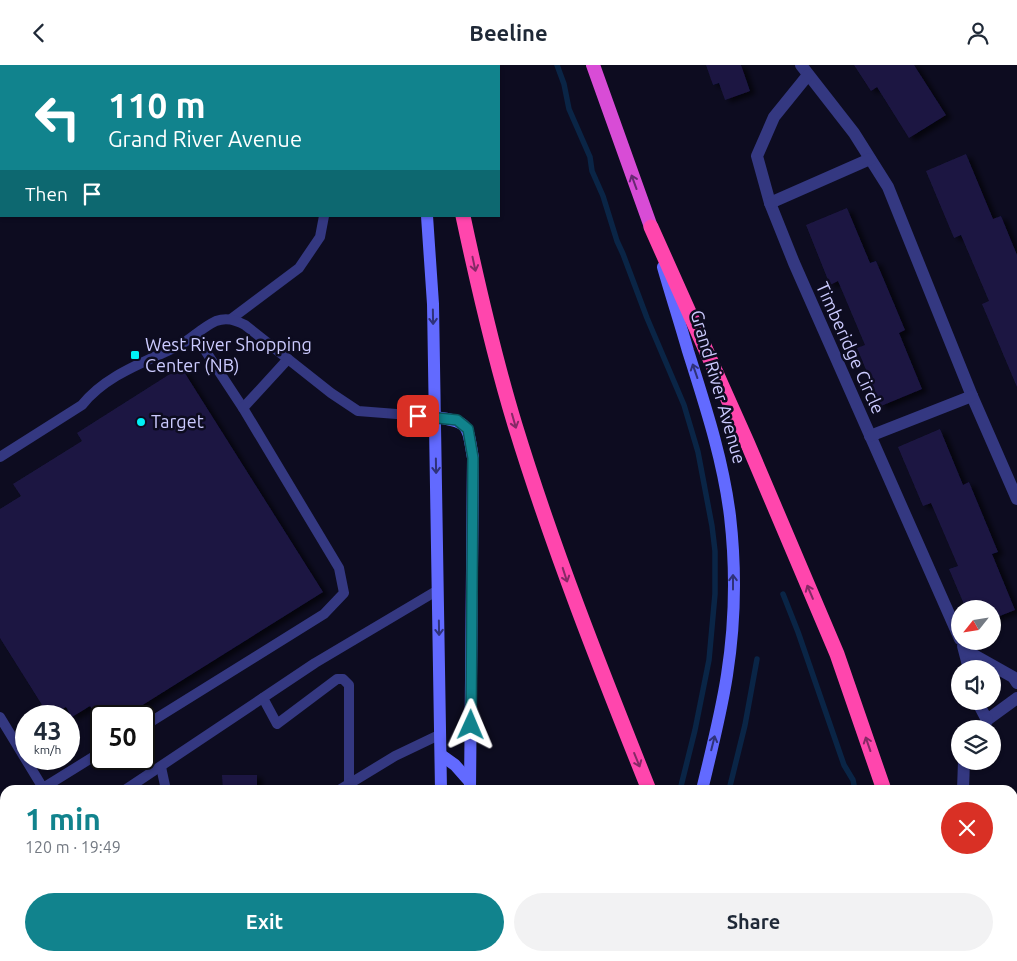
<!DOCTYPE html>
<meta charset="utf-8">
<style>
:root{--surface:#fff;--page:#f2f2f3;--text:#1f2937;--muted:#747a83;--accent:#11838d}
body{margin:0;font-family:Ubuntu,sans-serif;background:var(--page);color:var(--text);height:100vh;display:flex;flex-direction:column;font-size:19px;white-space:nowrap}
*{box-sizing:border-box;margin:0}
p{font-size:16px;color:var(--muted)}
.icon{flex:none;width:28px;height:28px;fill:none;stroke:currentColor;stroke-width:2;stroke-linecap:round;stroke-linejoin:round}
.map{position:relative;flex:1;overflow:hidden}
.drawer{position:absolute;left:0px;top:720px;width:1018px;height:176px;display:flex;flex-direction:column;background:var(--surface);border-radius:15px 15px 0 0;box-shadow:0 1px 4px #0004}
.drawer>*{flex:none}
.banner{position:absolute;left:0px;top:0px;width:500px;height:152px;box-shadow:0 1px 4px #0004;background:#11838d;color:#fff;overflow:hidden}
.needle{width:32px;rotate:240deg}
.buttons{position:absolute;left:951px;top:535px;display:grid;gap:10px}
.buttons a{display:grid;place-items:center;width:50px;height:50px;border-radius:50%;background:var(--surface);box-shadow:0 1px 4px #0004;font-size:25px}
.speed{position:absolute;left:15px;top:640px;display:flex;gap:10px;font-size:25px;font-weight:700;text-align:center}
.speed>*{display:grid;place-content:center;width:65px;height:65px;border-radius:50%;background:var(--surface);box-shadow:0 1px 4px #0004;line-height:1}
.speed small{font-size:12px;font-weight:400}
.speed .limit{border:2px solid #111;border-radius:8px;background:#fff;color:#111}
.pin{position:absolute;display:grid;place-items:center;width:42px;height:42px;color:#fff;margin:-21px;border-radius:10px;box-shadow:0 2px 8px #0006}
.me{position:absolute;width:55px;margin:-28px;rotate:1deg;stroke-linejoin:round;filter:drop-shadow(0 0 4px #0008)}
.turn{display:flex;align-items:center;gap:18px;height:105px;padding:0 25px;font-size:22px}
.turn .icon{width:65px;height:65px;stroke-width:2.5}
.turn b{display:block;font-size:35px;line-height:42px}
.then{display:flex;align-items:center;height:48px;padding:0 25px;background:#0003;gap:10px;font-size:19px}
.round{display:grid;place-items:center;flex:none;width:52px;height:52px;border-radius:26px;background:var(--page)}
.head{display:flex;align-items:center;justify-content:space-between;height:85px;padding:0 25px}
h1{font-size:30px;font-weight:700;line-height:38px;color:var(--accent)}
.primary-button{display:flex;gap:10px;margin-top:auto;padding:10px 25px}
.primary-button a{flex:1;height:58px;border-radius:30px;background:var(--accent);color:#fff;font-size:20px;font-weight:700;line-height:58px;text-align:center}
.primary-button a+a{background:var(--page);color:var(--text)}
header{display:flex;justify-content:space-between;align-items:center;height:65px;padding:0 25px;background:var(--surface);font-size:22px;font-weight:700}
.map>svg:first-child{display:block}
.lines{fill:none;stroke-linecap:round;stroke-linejoin:round}
.stream{stroke:#0a2546;stroke-width:5.5}
.building{fill:#1c1742;filter:url(#shadow)}
.service{stroke:#343881;stroke-width:10}
.minor{stroke:#343881;stroke-width:12}
.tertiary{stroke:#343881;stroke-width:12}
.secondary{stroke:#626aff;stroke-width:12}
.trunk{stroke:#d84cd6;stroke-width:14}
.motorway{stroke:#ff46ad;stroke-width:15}
.oneway{stroke:#682972}
.oneway2{stroke:#862966}
.oneway3{stroke:#2f3279}
.route-casing{stroke:#0b555c;stroke-width:12}
.route{stroke:#11838d;stroke-width:9}
.poi-dot{fill:#00f1f6;stroke:#0d0c20;stroke-width:2}
.labels{text-anchor:middle;stroke-width:5;stroke-linejoin:round;paint-order:stroke}
.poi-label{font-size:18px;fill:#cccbff;stroke:#0d0c20;text-anchor:start}
.street-label{font-size:18px;fill:#cccbff;stroke:#0d0c20}
</style>
<header><svg class="icon" aria-label="back" viewBox="0 0 24 24"><path d="M15 5l-7 7 7 7"/></svg>Beeline<svg class="icon" aria-label="person" viewBox="0 0 24 24"><circle cx="12" cy="8" r="4"/><path d="M4 21q1-7 8-7t8 7"/></svg></header>
<div class="map">
<svg width="1017" height="896" viewBox="0 0 1017 896">
<defs>
<filter id="shadow"><feDropShadow dx="5.5" dy="3" stdDeviation="2.5" flood-color="#0009"/></filter>
</defs>
<rect width="100%" height="100%" fill="#0d0c20"/>
<g class="lines">
<g class="stream">
<polyline points="557,0 564,19 569,44 590,92 592,106 603,131 617,176 623,189 647,253 684,340 698,387 712,461 715,486 715,529 709,595 695,665 680,725"/>
<polyline points="783,529 798,567 844,700 853,715 855,725"/>
<polyline points="729,725 745,660 757,594"/>
<polyline points="901,891 902,896"/>
<polyline points="977,891 979,896"/>
<polyline points="682,896 683,891"/>
</g>
</g>
<g class="building">
<polygon points="706,0 741,0 750,26 725,35 719,18 713,20"/>
<polygon points="854,0 914,0 946,50 909,73 877,22 871,26"/>
<polygon points="966,89 993,154 1001,151 1017,190 1017,322 982,239 989,236 961,170 954,173 926,106"/>
<polygon points="847,143 870,198 876,196 905,265 899,268 922,324 881,341 857,283 865,280 838,216 830,220 806,160"/>
<polygon points="181,302 323,527 125,651 97,651 90,641 72,652 66,642 49,651 0,573 0,444 21,431 13,419 82,376 77,368"/>
<polygon points="940,364 963,420 969,417 998,487 992,489 1015,545 992,554 992,544 966,544 949,504 958,501 931,438 923,441 898,382"/>
<polygon points="222,710 257,710 257,725 223,725"/>
</g>
<g class="lines">
<g class="service">
<polyline points="173,0 173,1"/>
<polyline points="200,1 202,0"/>
<polyline points="0,139 1,138"/>
<polyline points="231,254 299,203 320,172 324,151"/>
<polyline points="195,270 243,343"/>
<path d="M0 392 82 340C107 309 146 297 180 280 192 273 203 262 216 256 227 252 235 255 245 260L331 328 358 346 435 352"/>
<polyline points="263,633 277,659 337,614 343,614 349,620 349,719 339,725"/>
<polyline points="0,652 43,723 101,687"/>
<polyline points="144,661 324,549 344,528 339,503 243,343 288,294"/>
<polyline points="161,702 166,725"/>
<polyline points="349,723 349,719 395,691 441,669"/>
<polyline points="125,725 315,598 438,525"/>
<polyline points="351,891 351,896"/>
</g>
<g class="minor">
<polyline points="801,0 854,68 888,122 972,331 1017,434"/>
<polyline points="808,10 774,52 757,91 770,138 794,198 960,574"/>
<polyline points="770,138 870,94"/>
<polyline points="870,371 972,331"/>
<polyline points="963,581 969,604"/>
<polyline points="965,585 1013,612 1017,618"/>
<polyline points="977,636 987,655 1017,633"/>
</g>
<g class="tertiary">
<polyline points="983,664 987,655"/>
<polyline points="963,725 964,696"/>
<polyline points="1003,891 1004,896"/>
</g>
<g class="secondary">
<polyline points="418,1 418,0"/>
<polyline points="427,151 433,239 441,725"/>
<path d="M663 202C671 230 680 258 688 286 705 340 723 394 730 451 736 503 735 559 727 610 721 649 711 687 702 725"/>
<path d="M435 352C470 357 467 359 473 393L470 725"/>
<polyline points="441,690 455,700 470,717"/>
<polyline points="473,891 473,896"/>
<polyline points="485,891 491,896"/>
<polyline points="443,896 443,891"/>
<polyline points="653,896 654,891"/>
</g>
<polyline class="trunk" points="593,0 651,162"/>
<g class="motorway">
<polyline points="430,0 431,1"/>
<path d="M463 151C478 221 494 291 515 360 553 484 601 605 649 725"/>
<polyline points="651,162 747,377 837,589 884,725"/>
<polyline points="717,891 719,896"/>
<polyline points="934,891 935,896"/>
</g>
</g>
<defs><path id="oneway-shaft" d="M-6 0H5M1.5-3L5.5 0L1.5 3" fill="none" stroke-width="1.6" stroke-linecap="round" stroke-linejoin="round" transform="scale(1.25)"/></defs>
<use class="oneway" href="#oneway-shaft" transform="translate(634 117) rotate(-110)"/>
<g class="oneway2">
<use href="#oneway-shaft" transform="translate(474 199) rotate(78)"/>
<use href="#oneway-shaft" transform="translate(514 356) rotate(74)"/>
<use href="#oneway-shaft" transform="translate(565 510) rotate(72)"/>
<use href="#oneway-shaft" transform="translate(810 527) rotate(-113)"/>
<use href="#oneway-shaft" transform="translate(868 679) rotate(-109)"/>
<use href="#oneway-shaft" transform="translate(637 695) rotate(68)"/>
</g>
<g class="oneway3">
<use href="#oneway-shaft" transform="translate(433 252) rotate(89)"/>
<use href="#oneway-shaft" transform="translate(695 306) rotate(-109)"/>
<use href="#oneway-shaft" transform="translate(436 401) rotate(89)"/>
<use href="#oneway-shaft" transform="translate(733 517) rotate(-90)"/>
<use href="#oneway-shaft" transform="translate(439 563) rotate(89)"/>
<use href="#oneway-shaft" transform="translate(713 678) rotate(-76)"/>
</g>
<g class="lines">
<defs>
<polyline id="route" points="418,351 457,355 468,364 473,393 471,660"/>
</defs>
<use href="#route" class="route-casing"/>
<use href="#route" class="route"/>
</g>
<g class="poi-dot">
<rect x="130" y="285" width="10" height="10" rx="2.5"/>
<circle cx="141" cy="357" r="5"/>
</g>
<g class="labels">
<g class="poi-label">
<text x="145" y="286">West River Shopping<tspan x="145" dy="21">Center (NB)</tspan></text>
<text x="151" y="363">Target</text>
</g>
<g class="street-label">
<text transform="translate(850 283) rotate(66)" y="6">Timberidge Circle</text>
<text transform="translate(718 322) rotate(74)" y="6">Grand River Avenue</text>
</g>
</g>
</svg>
<div class="buttons">
<a><svg class="needle" viewBox="-14 -14 28 28"><path d="M0-13l5 13h-10z" fill="#e53935"/><path d="M0 13l5-13h-10z" fill="#747a83"/></svg></a>
<a><svg class="icon" aria-label="sound" viewBox="0 0 24 24"><path d="M4 9h4l5-4v14l-5-4H4zM17 9q2 3 0 6"/></svg></a>
<a><svg class="icon" aria-label="layers" viewBox="0 0 24 24"><path d="M12 4l9 5-9 5-9-5zM3 14l9 5 9-5"/></svg></a>
</div>
<div class="speed"><div>43<small>km/h</small></div><div class="limit">50</div></div>
<div class="pin" style="left:418px;top:351px;background:#d93025"><svg class="icon" aria-label="arrive" viewBox="0 0 24 24"><path d="M6 21V4h12l-3 4 3 4H6"/></svg></div>
<svg class="me" style="left:471px;top:660px" viewBox="-20 -20 40 40"><path d="M0-17L14 15 0 8-14 15z" fill="#11838d" stroke="#fff" stroke-width="4"/></svg>
<div class="banner">
<div class="turn"><svg class="icon" aria-label="left" viewBox="0 0 24 24"><path d="M17 20v-9H6M10 6l-5 5 5 5"/></svg><div><b>110 m</b>Grand River Avenue</div></div>
<div class="then">Then<svg class="icon" aria-label="arrive" viewBox="0 0 24 24"><path d="M6 21V4h12l-3 4 3 4H6"/></svg></div>
</div>
<section class="drawer">
<div class="head"><div><h1>1 min</h1><p>120 m · 19:49</p></div><a class="round" style="background:#d93025;color:#fff"><svg class="icon" aria-label="close" viewBox="0 0 24 24"><path d="M6 6l12 12M18 6L6 18"/></svg></a></div>
<div class="primary-button"><a>Exit</a><a>Share</a></div>
</section>
</div>
